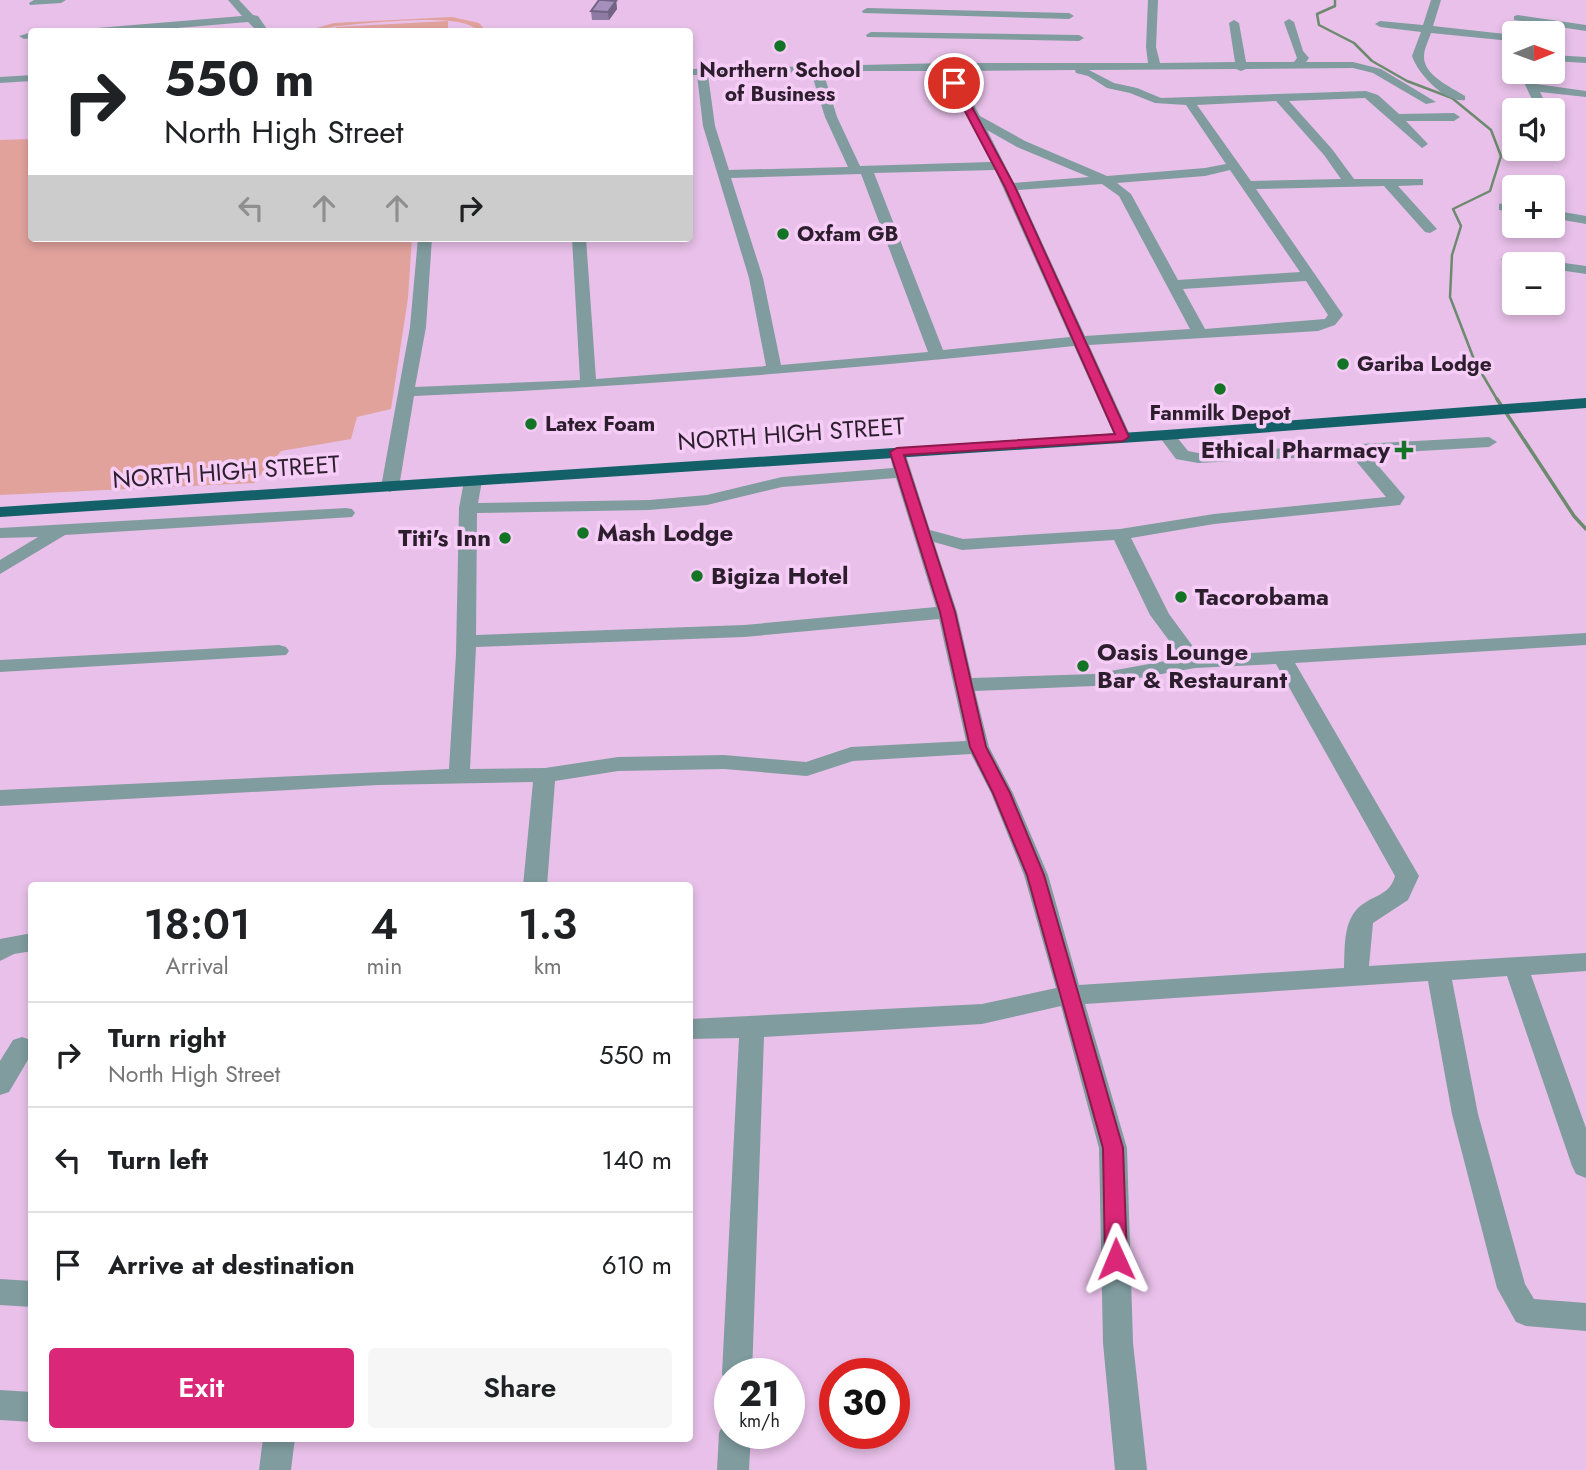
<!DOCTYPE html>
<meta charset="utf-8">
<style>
:root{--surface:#fff;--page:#f6f6f6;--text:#202124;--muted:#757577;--line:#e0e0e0;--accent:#db2777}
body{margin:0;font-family:Jost,sans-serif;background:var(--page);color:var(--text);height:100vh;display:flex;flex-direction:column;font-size:26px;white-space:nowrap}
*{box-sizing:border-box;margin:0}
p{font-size:23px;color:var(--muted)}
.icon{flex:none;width:38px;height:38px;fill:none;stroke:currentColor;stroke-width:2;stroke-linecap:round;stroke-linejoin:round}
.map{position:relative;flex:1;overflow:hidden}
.side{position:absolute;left:28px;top:882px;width:665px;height:560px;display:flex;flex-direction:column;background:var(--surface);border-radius:7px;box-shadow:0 4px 10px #0003}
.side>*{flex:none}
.hud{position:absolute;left:28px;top:28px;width:665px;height:214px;border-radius:7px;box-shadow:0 4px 10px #0003;background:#fff;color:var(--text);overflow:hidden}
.needle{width:46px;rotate:89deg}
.buttons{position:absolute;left:1502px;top:21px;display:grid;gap:14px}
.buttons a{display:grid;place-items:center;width:63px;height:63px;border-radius:7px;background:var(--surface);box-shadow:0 4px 10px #0003;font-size:35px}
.speed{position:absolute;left:714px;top:1358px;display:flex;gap:14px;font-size:35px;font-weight:700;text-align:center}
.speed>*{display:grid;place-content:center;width:91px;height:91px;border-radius:50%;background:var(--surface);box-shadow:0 4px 10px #0003;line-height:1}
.speed small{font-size:18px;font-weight:400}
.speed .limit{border:10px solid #d22;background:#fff;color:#111}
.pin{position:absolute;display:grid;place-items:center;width:60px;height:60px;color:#fff;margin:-30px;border:4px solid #fff;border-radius:50%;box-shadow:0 2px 7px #0007}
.me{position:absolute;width:77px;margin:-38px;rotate:359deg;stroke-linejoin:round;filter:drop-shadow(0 0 5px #0008)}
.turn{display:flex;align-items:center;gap:24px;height:147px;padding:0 21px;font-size:32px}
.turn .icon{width:91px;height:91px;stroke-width:2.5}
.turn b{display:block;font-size:49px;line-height:60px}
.lanes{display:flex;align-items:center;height:66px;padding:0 21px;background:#0003;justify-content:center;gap:35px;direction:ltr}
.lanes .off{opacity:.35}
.eta{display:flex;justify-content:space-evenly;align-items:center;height:119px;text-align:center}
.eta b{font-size:42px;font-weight:600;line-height:49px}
.cta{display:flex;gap:14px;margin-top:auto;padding:14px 21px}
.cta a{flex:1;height:80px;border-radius:7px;background:var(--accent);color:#fff;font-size:28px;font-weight:600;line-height:80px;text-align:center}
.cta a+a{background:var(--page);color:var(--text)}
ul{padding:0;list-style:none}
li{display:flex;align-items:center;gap:21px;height:105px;padding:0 21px;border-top:2px solid var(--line)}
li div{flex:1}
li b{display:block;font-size:26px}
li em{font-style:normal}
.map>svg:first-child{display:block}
.green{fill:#e1a29c}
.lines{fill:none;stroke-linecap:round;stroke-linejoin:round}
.stream-far1{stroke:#6c8a6e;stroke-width:2.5}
.stream{stroke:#6c8a6e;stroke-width:3.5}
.minor{fill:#809c9f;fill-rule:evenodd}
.highway{fill:#136068;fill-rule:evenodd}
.wall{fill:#8d7ba3}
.shaded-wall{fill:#736484}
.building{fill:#a48fbd;stroke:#736484;stroke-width:2}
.route{fill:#db2777;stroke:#8e194d;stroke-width:2}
.poi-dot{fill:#127424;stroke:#f5cdf7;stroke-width:2.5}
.labels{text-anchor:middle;stroke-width:7;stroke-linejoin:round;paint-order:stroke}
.far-poi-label{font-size:21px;font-weight:bold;fill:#2c1e2d;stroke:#f5cdf7;text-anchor:start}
.street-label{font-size:24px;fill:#2c1e2d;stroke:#f5cdf7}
.poi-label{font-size:24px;font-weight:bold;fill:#2c1e2d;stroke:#f5cdf7;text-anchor:start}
</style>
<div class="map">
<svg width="1586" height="1470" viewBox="0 0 1586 1470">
<rect width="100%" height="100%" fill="#e8c0e9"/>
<g class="green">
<path d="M452 17 479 23 486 31H477C466 11 362 24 338 26 327 27 317 32 306 31L334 23Z"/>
<polygon points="448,21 448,31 335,31 336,27"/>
<polygon points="31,139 32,238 412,238 408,298 391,409 357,417 351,439 281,451 254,483 0,495 0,140"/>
</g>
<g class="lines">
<polyline class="stream-far1" points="1335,0 1335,6 1317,14 1319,25 1354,43 1372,61 1407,81 1452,98 1491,130 1501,156 1490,191 1453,209 1461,226 1452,255 1450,297 1475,362 1498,401"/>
<polyline class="stream" points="1497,399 1574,516 1586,529"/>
<g class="minor">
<polygon points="34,0 66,0 61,3 30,5 29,3"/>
<polygon points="228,0 239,0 253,15 258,16 269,32 258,32 248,22 130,32 80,32 85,29 242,16"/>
<path d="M1148 0H1158L1156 47 1160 63 1235 62 1229 23 1234 20 1239 23 1246 62H1294L1297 58 1284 22 1289 19 1294 22 1303 51 1309 58 1306 62H1353L1381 69 1436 102 1426 104 1373 73 1353 68 1246 69 1241 71 1236 69 1089 70 1114 83 1137 88 1161 98 1366 91 1378 95 1399 114 1454 113 1460 117 1454 121H1406L1428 144 1422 148 1365 98 1289 101 1332 149 1354 179H1423V185L1398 186 1437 229 1430 233 1425 232 1384 186 1256 189 1343 315 1335 325 1318 331 1089 345 1131 437 1123 442 1115 437 1074 346C854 369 635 387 414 396L399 487 390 492 381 487 410 327 418 238H432L426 327 415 387 580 380 572 238H586L596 379 766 366 749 278 703 126 697 75H690V69L948 63H1148L1146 47ZM1075 70 1076 73 1088 76 1107 88 1130 93 1155 103 1186 105 1226 164 1205 168 1107 176 1025 141 980 116 956 71ZM823 71H945L991 162 860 166 837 117ZM811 72 825 117 848 167 729 170 715 126 708 75ZM1276 101 1324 155 1341 179 1251 181 1197 105ZM987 130 1017 147 1089 177 1014 183ZM995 170 1070 337 943 350 874 173ZM1230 170 1300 272 1178 280 1131 194 1117 183 1205 176ZM861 174 928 352 781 365 763 278 731 178ZM1102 184 1119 196 1190 329 1085 336 1018 190ZM1306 281 1328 315 1325 319 1205 329 1183 289Z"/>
<path d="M1431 0H1441L1433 26 1514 35V41H1511L1431 33C1429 39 1424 49 1424 56 1423 75 1451 87 1465 96V100C1445 103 1418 74 1412 56L1421 32 1380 27 1375 24 1380 21 1423 25Z"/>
<polygon points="867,8 1069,13 1074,16 1069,19 863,13 862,11"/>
<polygon points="1518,15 1586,25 1586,31 1514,20 1514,16"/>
<polygon points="32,32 32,38 24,39 19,36"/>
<polygon points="871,32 1079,35 1084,38 1079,41 867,37 866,35"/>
<polygon points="1552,55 1586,57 1586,63 1552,61"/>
<polygon points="1519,72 1529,72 1536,84 1586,91 1586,97 1540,92 1549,110 1537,110"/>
<polygon points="32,75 32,81 0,83 0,77"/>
<polygon points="1552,129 1560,136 1558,139 1552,139"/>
<polygon points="1544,177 1550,181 1549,187 1537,187 1539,178"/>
<polygon points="1504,203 1514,204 1514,212 1499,210 1499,204"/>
<polygon points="1552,210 1586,216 1586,224 1552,218"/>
<polygon points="1508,255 1586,266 1586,274 1552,269 1552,264 1503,262 1501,259"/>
<path d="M1166 430 1172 431 1188 451 1198 453 1489 437 1497 442 1489 447 1368 454 1405 497 1400 505 1214 524 1131 538 1169 614 1200 656 1586 633V645L1295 663 1419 876 1408 900 1373 923 1369 966 1586 953V971L1531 975 1586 1128V1178L1576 1174 1572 1166 1507 976 1452 980 1478 1114 1525 1284 1534 1299 1586 1303V1331L1526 1326 1516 1322 1497 1288 1452 1114 1428 981 1085 1004 1127 1148 1133 1343 1147 1470H1115L1103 1343 1099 1148 1061 1006 982 1024 764 1037 752 1374H730V1386L726 1384 722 1374 739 1038 690 1039V1019L982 1004 1056 988 1024 875 991 793 971 754 853 761 807 776 724 769 618 771 555 781 547 886H523L533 782 378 785 0 806V790L449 769 456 654 459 508 464 481 473 476 482 481 478 503 649 500 707 495 782 477 893 468 889 452 897 447 905 452 930 530 963 539 1120 529 1214 514 1386 497 1351 455 1198 463 1176 459 1158 435ZM896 478 936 607 744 625 476 635 477 513 649 510 707 505 782 487ZM1114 540 1150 615 1182 658 1094 674 972 678 957 612 934 542 962 550ZM939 619 966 741 851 747 806 762 724 755 618 757 545 768 470 769 476 647 744 637ZM1276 664 1395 876C1390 896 1372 895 1358 908 1343 923 1345 948 1344 968L1079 985 1048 875 1013 793 989 747 975 691 1094 686 1195 668Z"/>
<polygon points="346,508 352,509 355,513 352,517 65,535 0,574 0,560 38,537 0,538 0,528"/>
<polygon points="279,645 286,647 289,651 286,655 0,672 0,660"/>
<polygon points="32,933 32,951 14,954 0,961 0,939"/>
<polygon points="22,1037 31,1040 32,1053 9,1092 0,1095 0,1061 13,1040"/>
<polygon points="0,1279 32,1281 32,1307 0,1305"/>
<polygon points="0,1390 32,1392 32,1422 0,1420"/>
<polygon points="730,1420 730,1433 751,1433 749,1470 717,1470 719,1433 724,1422"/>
<polygon points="263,1438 295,1438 291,1470 259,1470"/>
</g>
<polygon class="highway" points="1586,398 1586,408 1166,440 0,517 0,507 1166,430"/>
</g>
<polygon class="wall" points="616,1 617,9 609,20 592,20 591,11"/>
<polygon class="shaded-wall" points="616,1 617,9 609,20 608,12"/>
<polygon class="building" points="599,0 603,0 616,1 608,12 591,11"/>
<polygon class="route" points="954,80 959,83 1015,187 1129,437 1123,441 904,455 955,612 986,747 1010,793 1044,875 1123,1148 1127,1259 1123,1266 1116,1269 1108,1266 1105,1259 1103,1148 1027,875 993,793 970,747 940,612 890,452 897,448 1115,434 1005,187 950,83"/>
<g class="poi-dot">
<circle cx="780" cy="46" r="7"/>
<circle cx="783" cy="234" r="7"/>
<circle cx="1343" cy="364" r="7"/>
<circle cx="1220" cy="389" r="7"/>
<circle cx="531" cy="424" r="7"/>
<path d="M1400.5 439.5h7v7h7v7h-7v7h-7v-7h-7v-7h7z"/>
<circle cx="583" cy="533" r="7"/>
<circle cx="505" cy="538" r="7"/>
<circle cx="697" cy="576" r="7"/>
<circle cx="1181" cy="597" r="7"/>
<circle cx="1083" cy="666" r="7"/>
</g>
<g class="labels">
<g class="far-poi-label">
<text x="780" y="77" text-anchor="middle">Northern School<tspan x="780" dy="24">of Business</tspan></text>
<text x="797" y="241">Oxfam GB</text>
<text x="1357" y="371">Gariba Lodge</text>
<text x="1220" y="420" text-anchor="middle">Fanmilk Depot</text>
<text x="545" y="431">Latex Foam</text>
</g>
<g class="street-label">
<text transform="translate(791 434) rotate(-4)" y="8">NORTH HIGH STREET</text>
<text transform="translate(226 472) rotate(-4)" y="8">NORTH HIGH STREET</text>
</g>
<g class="poi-label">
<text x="1390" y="458" text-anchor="end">Ethical Pharmacy</text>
<text x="597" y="541">Mash Lodge</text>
<text x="491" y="546" text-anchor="end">Titi's Inn</text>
<text x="711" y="584">Bigiza Hotel</text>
<text x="1195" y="605">Tacorobama</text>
<text x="1097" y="660">Oasis Lounge<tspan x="1097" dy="28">Bar &amp; Restaurant</tspan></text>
</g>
</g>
</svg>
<div class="buttons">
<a><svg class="needle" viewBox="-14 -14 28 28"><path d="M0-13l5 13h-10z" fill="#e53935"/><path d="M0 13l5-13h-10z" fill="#757577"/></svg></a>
<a><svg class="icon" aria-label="sound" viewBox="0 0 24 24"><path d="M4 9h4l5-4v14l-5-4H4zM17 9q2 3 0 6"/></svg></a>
<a>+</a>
<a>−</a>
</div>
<div class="speed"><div>21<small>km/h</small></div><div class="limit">30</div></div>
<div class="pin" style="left:954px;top:83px;background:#d93025"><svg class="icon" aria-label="arrive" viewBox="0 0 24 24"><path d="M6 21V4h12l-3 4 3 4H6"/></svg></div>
<svg class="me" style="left:1116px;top:1259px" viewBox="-20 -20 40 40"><path d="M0-17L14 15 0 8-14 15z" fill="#db2777" stroke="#fff" stroke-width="4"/></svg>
<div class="hud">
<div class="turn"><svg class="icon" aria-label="right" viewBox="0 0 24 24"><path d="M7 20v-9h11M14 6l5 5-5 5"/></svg><div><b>550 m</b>North High Street</div></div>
<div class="lanes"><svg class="icon off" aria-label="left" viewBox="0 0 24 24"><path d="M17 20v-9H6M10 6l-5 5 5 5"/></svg><svg class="icon off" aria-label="ahead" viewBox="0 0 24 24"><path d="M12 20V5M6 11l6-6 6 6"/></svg><svg class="icon off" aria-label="ahead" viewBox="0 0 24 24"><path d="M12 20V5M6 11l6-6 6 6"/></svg><svg class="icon" aria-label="right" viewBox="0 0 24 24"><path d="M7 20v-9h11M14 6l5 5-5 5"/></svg></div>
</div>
<section class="side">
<div class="eta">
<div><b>18:01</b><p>Arrival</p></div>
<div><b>4</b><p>min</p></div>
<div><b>1.3</b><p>km</p></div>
</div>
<ul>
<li><svg class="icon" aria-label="right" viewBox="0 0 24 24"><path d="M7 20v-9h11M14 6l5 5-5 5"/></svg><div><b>Turn right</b><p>North High Street</p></div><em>550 m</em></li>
<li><svg class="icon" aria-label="left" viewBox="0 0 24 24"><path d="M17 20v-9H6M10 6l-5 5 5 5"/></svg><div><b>Turn left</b></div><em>140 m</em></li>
<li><svg class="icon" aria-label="arrive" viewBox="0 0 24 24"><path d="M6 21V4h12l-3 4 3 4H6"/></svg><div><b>Arrive at destination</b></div><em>610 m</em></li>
</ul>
<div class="cta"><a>Exit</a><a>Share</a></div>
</section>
</div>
